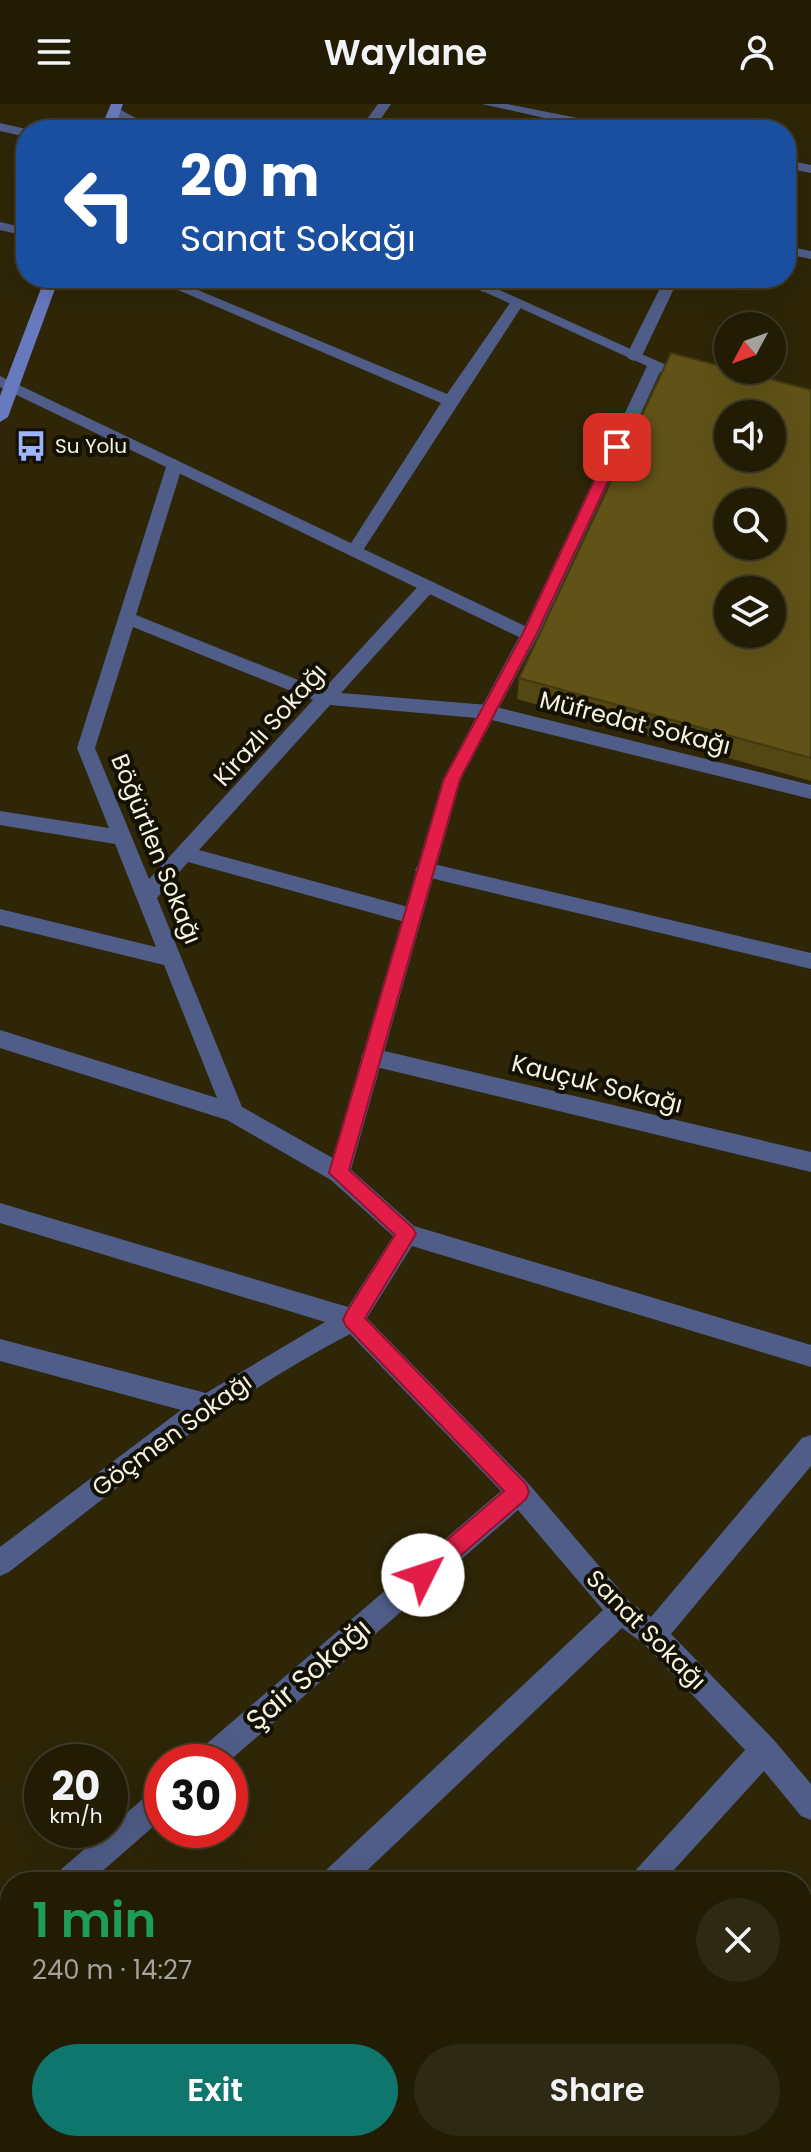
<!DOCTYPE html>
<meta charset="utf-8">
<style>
:root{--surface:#221c05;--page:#2e2913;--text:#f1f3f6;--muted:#a2a19a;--line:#3f3a27;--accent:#0f766e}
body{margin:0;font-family:Poppins,sans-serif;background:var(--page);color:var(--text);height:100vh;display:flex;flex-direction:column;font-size:30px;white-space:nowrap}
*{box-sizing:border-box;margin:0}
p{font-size:26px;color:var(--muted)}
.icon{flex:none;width:44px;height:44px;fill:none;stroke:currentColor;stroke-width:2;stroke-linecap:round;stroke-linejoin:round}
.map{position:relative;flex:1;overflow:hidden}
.panel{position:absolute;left:0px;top:1768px;width:812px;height:280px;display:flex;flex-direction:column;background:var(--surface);border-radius:32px 32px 0 0;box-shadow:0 8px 32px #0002,0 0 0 2px var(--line)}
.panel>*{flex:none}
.banner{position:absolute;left:16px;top:16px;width:780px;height:168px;border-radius:32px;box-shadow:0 8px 32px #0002,0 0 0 2px var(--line);background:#1a4fa0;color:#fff;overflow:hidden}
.needle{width:52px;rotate:229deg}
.buttons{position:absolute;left:714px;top:208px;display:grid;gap:16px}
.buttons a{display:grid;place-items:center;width:72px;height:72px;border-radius:50%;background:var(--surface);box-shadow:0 8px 32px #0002,0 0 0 2px var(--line);font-size:40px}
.speed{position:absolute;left:24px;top:1640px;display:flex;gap:16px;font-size:40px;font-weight:700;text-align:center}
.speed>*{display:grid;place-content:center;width:104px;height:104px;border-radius:50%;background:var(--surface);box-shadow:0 8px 32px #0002,0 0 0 2px var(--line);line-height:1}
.speed small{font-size:20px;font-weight:400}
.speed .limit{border:12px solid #d22;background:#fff;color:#111}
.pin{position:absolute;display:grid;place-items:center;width:68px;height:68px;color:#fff;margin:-34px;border-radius:16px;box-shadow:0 4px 12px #0006}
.me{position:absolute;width:88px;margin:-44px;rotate:49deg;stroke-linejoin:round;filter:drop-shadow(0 0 6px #0008)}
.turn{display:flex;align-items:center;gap:28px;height:168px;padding:0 32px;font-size:36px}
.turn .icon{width:104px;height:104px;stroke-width:2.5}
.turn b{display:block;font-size:56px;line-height:68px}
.round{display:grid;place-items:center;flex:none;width:84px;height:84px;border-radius:42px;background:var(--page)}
.summary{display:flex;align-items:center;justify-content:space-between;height:136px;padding:0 32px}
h1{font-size:48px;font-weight:600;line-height:60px;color:#1e9e55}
.button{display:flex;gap:16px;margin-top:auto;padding:16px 32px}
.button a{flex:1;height:92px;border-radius:48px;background:var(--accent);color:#fff;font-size:32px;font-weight:600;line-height:92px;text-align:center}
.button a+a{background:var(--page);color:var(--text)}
header{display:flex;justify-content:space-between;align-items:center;height:104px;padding:0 32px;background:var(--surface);font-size:36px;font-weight:600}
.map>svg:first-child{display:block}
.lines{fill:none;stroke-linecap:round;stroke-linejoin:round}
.minor{fill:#505d88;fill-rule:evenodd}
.tertiary{fill:#505d88;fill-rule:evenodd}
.secondary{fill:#677abf;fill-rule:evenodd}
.wall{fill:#534714}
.building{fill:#615317;stroke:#443a10;stroke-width:2;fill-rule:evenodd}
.route{fill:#e11d48;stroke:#92132f;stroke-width:2}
.labels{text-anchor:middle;stroke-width:8;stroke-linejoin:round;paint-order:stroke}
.far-poi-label{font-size:20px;fill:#f7f2e1;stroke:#131004;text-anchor:start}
.street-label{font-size:24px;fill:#f7f2e1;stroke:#131004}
.near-street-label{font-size:28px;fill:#f7f2e1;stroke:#131004}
</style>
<header><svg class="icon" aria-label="menu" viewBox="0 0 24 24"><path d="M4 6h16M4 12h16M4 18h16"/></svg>Waylane<svg class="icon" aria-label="person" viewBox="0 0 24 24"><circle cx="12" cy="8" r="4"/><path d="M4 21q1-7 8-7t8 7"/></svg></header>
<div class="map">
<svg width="811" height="2048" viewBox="0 0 811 2048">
<rect width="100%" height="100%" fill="#2e2607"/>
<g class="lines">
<g class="minor">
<polygon points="0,19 26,25 30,26 26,26 26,33 0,27"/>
<polygon points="0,118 26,124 26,132 0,126"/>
<polygon points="150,174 169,174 447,290 512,196 517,195 524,199 360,451 354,453 346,447 441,299"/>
<polygon points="483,174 498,174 488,187 483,188 476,184"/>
<polygon points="665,174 679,174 642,252 634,257 629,255 626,252"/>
<path d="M175 355 183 360 136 511 323 586 422 478H434L437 482 434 486 341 589 488 601 811 681V695L488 615 330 601 199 746 412 804 419 806 422 812 419 818 412 820 188 758 157 794 242 1003 347 1062 414 1122 811 1241V1263L412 1142 367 1214 528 1379 630 1498 651 1513 802 1334 811 1331V1362L671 1530 774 1636 811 1680V1716L801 1712 764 1667 663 1778H630L634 1768 745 1646 644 1540 622 1524 355 1778H320L324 1768 603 1506 518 1406 228 1658H193L197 1648 501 1387 350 1230C226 1294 119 1383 9 1468L0 1472V1443L181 1306 0 1257V1235L206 1289 325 1218 0 1119V1099L348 1203 393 1132 331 1076 227 1016 0 944V926L217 994 164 861 0 821V805L156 843 115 740 0 721V707L109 724 77 644 167 360ZM133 523 313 596 149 775 95 644Z"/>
<polygon points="425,758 811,849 811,865 418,771 415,766 418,761"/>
<polygon points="372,944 811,1048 811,1068 372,962 364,959 361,953 364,947"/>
<polygon points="162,1683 162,1715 90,1778 54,1778 58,1768 152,1687"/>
<polygon points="10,1813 10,1847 0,1852 0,1818"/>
<polygon points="0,1880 10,1884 10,1923 0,1919"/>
<polygon points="39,2038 75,2038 71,2048 34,2048"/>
<polygon points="387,2038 422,2038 418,2048 382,2048"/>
</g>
<g class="tertiary">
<polygon points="378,0 391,0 373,26 359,26"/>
<polygon points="482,0 507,0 618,22 625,26 598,26"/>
<polygon points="109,5 119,5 158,26 141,26 109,11"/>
<polygon points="786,56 811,61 811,69 786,64"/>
<polygon points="786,142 811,147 811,155 786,150"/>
<polygon points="454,174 473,174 675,265 667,270 660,268 538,531 461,675 350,1069 347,1076 339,1079 331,1076 328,1069 443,675 519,533 0,283 0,272 525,522 647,262"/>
</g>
<g class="secondary">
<polygon points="111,0 123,0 114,26 100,26"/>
<polygon points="45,174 59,174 8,313 0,318 0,292"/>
</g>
</g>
<polygon class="wall" points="811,286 811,677 517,595 519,574"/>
<path class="building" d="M671 249 728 264V266H736L811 286V654L519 574ZM728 310H772V354H728ZM728 398H772V442H728ZM728 486H772V530H728Z"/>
<polygon class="route" points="617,339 624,343 536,531 460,675 349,1066 413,1124 416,1130 365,1214 526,1380 529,1388 526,1395 430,1478 423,1482 415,1478 412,1471 415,1463 504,1387 346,1222 343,1216 346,1209 395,1131 329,1069 444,675 522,531 610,343"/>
<defs>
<symbol id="bus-bare" viewBox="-9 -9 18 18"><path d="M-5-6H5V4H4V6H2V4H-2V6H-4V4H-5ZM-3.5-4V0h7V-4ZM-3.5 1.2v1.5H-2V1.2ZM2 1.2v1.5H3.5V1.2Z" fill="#9eb4fd" stroke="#131004" stroke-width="2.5" paint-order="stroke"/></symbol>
</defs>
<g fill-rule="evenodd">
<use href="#bus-bare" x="9" y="320" width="44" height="44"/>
</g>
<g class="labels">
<g class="far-poi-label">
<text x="55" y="349">Su Yolu</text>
</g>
<g class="street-label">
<text transform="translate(635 619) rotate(14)" y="8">Müfredat Sokağı</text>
<text transform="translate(270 621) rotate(-48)" y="8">Kirazlı Sokağı</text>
<text transform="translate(156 745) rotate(68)" y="8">Böğürtlen Sokağı</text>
<text transform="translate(597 980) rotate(14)" y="8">Kauçuk Sokağı</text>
<text transform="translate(172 1331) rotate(-36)" y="8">Göçmen Sokağı</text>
<text transform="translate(646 1526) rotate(45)" y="8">Sanat Sokağı</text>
</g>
<g class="near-street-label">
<text transform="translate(308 1570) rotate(-41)" y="10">Şair Sokağı</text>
</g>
</g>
</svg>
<div class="buttons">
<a><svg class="needle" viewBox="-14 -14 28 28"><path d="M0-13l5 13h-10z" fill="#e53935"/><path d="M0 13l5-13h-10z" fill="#a2a19a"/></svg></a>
<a><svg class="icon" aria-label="sound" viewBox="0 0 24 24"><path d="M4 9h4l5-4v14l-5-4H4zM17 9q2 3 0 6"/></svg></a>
<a><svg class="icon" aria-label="search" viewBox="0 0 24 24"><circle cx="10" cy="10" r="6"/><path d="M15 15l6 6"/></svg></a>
<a><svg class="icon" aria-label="layers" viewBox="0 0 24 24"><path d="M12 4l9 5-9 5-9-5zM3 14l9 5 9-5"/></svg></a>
</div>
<div class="speed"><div>20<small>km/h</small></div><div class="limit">30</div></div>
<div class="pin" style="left:617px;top:343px;background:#d93025"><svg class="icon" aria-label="arrive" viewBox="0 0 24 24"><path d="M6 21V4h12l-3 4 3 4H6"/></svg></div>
<svg class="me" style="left:423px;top:1471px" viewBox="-20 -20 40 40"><circle r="19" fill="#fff"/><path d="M0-13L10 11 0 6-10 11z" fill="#e11d48"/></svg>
<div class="banner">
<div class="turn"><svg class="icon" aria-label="left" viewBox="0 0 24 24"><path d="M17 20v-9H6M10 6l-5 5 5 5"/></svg><div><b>20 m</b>Sanat Sokağı</div></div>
</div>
<section class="panel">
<div class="summary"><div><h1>1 min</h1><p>240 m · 14:27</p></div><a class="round"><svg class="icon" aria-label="close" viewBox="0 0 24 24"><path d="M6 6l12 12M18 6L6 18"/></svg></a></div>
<div class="button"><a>Exit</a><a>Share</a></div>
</section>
</div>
